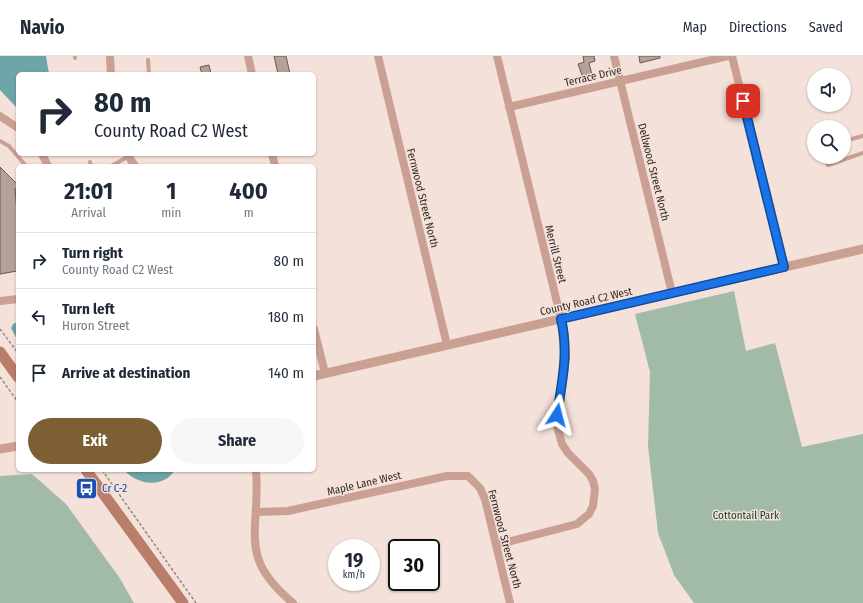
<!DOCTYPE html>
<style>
:root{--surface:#fff;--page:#f6f6f7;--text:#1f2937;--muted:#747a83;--line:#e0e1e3;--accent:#7c6033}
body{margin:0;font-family:"Fira Sans Condensed",sans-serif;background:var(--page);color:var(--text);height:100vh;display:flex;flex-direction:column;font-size:15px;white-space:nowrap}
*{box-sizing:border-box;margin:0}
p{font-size:13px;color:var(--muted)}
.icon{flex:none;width:22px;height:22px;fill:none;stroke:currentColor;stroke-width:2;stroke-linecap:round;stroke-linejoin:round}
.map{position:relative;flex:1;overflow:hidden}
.side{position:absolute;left:16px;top:108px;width:300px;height:308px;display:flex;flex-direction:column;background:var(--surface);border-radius:6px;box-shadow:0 1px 3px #0004}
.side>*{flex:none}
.banner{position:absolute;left:16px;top:16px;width:300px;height:84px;border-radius:6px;box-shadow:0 1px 3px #0004;background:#fff;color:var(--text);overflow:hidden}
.controls{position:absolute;left:807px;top:12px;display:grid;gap:8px}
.controls a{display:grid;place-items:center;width:44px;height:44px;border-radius:50%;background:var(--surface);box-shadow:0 1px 3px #0004;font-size:20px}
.speed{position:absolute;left:328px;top:483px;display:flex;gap:8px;font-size:20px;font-weight:700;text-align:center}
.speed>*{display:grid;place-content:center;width:52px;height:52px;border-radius:50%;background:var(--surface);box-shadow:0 1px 3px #0004;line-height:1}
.speed small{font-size:10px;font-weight:400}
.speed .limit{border:2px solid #111;border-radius:6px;background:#fff;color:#111}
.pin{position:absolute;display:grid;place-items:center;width:34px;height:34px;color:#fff;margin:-17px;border-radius:8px;box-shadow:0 2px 6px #0006}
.me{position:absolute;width:44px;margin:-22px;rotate:9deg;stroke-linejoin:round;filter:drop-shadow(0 0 3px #0008)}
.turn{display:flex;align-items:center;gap:14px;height:84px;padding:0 12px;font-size:18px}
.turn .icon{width:52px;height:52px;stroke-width:2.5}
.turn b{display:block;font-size:28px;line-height:34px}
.eta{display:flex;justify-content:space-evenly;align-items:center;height:68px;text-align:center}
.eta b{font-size:24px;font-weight:700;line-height:28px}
.cta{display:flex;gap:8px;margin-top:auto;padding:8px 12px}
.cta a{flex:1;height:46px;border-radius:24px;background:var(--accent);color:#fff;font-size:16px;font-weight:700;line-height:46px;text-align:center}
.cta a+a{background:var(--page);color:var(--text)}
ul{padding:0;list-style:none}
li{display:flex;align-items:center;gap:12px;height:56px;padding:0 12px;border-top:1px solid var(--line)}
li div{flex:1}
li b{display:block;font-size:15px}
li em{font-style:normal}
header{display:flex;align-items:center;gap:24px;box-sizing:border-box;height:56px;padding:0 20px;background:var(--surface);border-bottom:1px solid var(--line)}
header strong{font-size:19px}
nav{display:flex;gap:22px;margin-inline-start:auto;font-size:14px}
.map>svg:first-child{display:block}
.green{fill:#a2baa8}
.water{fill:#6ea5a9}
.building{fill:#b2a298;stroke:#675950}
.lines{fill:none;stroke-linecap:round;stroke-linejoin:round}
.path{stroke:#948782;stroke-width:1.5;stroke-dasharray:3 2;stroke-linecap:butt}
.service{stroke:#caa093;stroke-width:4}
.minor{stroke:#caa093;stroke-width:8}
.tertiary{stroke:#caa093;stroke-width:9}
.secondary{stroke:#b97d6b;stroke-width:11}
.route-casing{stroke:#114b97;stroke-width:10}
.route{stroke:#1a73e8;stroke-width:7}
.labels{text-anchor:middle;stroke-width:3;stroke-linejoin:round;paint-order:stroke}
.street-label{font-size:11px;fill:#322b28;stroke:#f4e1d9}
.transit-label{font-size:11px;fill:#164399;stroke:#f4e1d9;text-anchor:start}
.park-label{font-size:11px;fill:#0f3d21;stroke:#f4e1d9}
</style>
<header>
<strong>Navio</strong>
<nav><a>Map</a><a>Directions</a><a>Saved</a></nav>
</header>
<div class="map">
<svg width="863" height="547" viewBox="0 0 863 547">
<rect width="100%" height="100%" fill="#f4e1d9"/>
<g class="green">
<polygon points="734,235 746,295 775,287 802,391 863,378 863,547 694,547 674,519 658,477 648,390 650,316 635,258"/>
<polygon points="32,418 66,448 119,521 134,547 0,547 0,420"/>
</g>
<g class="water">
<polygon points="0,0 46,0 49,18 18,18 18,53 0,34"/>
<polygon points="18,266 18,285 11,272 13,268"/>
<path d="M124 414H175C163 433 137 429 124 414Z"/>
</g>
<g class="building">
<polygon points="274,0 286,0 290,18 278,18"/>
<polygon points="583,0 594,0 595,5 589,7 592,19 583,22 578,8 584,6"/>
<polygon points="639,0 660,0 660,2 640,7"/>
<polygon points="209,9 211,18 202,18 200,11"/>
<polygon points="0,111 18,129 18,133 15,133 18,166 17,215 0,218"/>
</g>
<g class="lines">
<g class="path">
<polyline points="0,273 18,297"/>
<polyline points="0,321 18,346"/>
<polyline points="102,414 196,547"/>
</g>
<g class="service">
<polyline points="75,0 75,2"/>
<polyline points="148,4 149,18"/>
<polyline points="0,85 9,90 26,110"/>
<polyline points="844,85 863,80"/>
<polyline points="825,101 828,109 863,97"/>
<polyline points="90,106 91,110"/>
<polyline points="111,110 133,98"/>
</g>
<g class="minor">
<polyline points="110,0 111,18"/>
<polyline points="248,0 252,18"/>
<polyline points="378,0 447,289"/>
<polyline points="614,0 672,237"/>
<polyline points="732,0 784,211"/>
<polyline points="509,51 728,0"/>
<polyline points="0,60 18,72"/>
<polyline points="42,98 48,110"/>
<polyline points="127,98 135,110"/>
<polyline points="272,98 275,110"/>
<polyline points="0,245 18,243"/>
<polyline points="314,273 325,317"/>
<path d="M256 414C261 475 236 500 293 547"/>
<polyline points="256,456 288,455 447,420 468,420 480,432 485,443 510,547"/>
<polyline points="496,489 577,468 589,458 593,450 595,433 593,425 589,418 568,397 562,388 557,370 566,301 564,275 497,0"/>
</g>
<g class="tertiary">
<polyline points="314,320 863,193"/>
<polyline points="0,393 18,390"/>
</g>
<g class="secondary">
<polyline points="0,296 18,321"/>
<polyline points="86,414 183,547"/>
</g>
</g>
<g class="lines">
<defs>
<path id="route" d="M557 359C562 325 569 297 561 263L784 211 743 45"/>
</defs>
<use href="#route" class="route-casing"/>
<use href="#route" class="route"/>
</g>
<defs>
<symbol id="bus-square" viewBox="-11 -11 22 22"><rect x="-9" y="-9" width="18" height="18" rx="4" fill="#1a4fb4" stroke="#f4e1d9"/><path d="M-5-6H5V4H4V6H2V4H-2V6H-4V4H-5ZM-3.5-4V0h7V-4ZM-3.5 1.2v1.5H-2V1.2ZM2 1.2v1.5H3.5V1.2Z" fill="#fff"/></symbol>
</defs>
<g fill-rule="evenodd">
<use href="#bus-square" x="74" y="420" width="25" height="25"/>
</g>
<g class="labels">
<g class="street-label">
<text transform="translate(593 20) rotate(-13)" y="4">Terrace Drive</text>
<text transform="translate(654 116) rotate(76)" y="4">Dellwood Street North</text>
<text transform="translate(423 142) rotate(76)" y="4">Fernwood Street North</text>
<text transform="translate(556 198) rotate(76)" y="4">Merrill Street</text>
<text transform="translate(586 245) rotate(-13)" y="4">County Road C2 West</text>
<text transform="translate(364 427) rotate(-13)" y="4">Maple Lane West</text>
<text transform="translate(505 483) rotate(75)" y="4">Fernwood Street North</text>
</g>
<g class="transit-label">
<text x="102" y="436">Cr C-2</text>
</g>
<g class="park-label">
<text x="746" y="463">Cottontail Park</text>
</g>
</g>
</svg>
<div class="controls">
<a><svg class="icon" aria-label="sound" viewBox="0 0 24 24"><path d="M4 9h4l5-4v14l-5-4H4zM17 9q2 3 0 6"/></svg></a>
<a><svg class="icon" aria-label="search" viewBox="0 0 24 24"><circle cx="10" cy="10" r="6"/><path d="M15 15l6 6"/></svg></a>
</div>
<div class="speed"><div>19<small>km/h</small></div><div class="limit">30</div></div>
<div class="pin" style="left:743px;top:45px;background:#d93025"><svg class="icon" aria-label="arrive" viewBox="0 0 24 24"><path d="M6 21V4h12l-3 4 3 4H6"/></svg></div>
<svg class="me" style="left:557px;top:359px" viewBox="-20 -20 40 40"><path d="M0-17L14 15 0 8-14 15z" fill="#1a73e8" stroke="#fff" stroke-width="4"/></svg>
<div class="banner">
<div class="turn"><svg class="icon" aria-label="right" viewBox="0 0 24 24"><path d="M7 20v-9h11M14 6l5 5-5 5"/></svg><div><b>80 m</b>County Road C2 West</div></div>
</div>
<section class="side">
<div class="eta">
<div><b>21:01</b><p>Arrival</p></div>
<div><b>1</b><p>min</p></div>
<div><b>400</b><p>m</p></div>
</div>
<ul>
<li><svg class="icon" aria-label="right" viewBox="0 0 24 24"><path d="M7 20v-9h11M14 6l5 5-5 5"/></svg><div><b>Turn right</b><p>County Road C2 West</p></div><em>80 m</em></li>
<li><svg class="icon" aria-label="left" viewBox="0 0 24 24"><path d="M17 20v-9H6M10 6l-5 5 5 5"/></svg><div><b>Turn left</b><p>Huron Street</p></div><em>180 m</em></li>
<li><svg class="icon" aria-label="arrive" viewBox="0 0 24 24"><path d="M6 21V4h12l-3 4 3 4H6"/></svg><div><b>Arrive at destination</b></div><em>140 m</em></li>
</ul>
<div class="cta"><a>Exit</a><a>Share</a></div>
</section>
</div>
